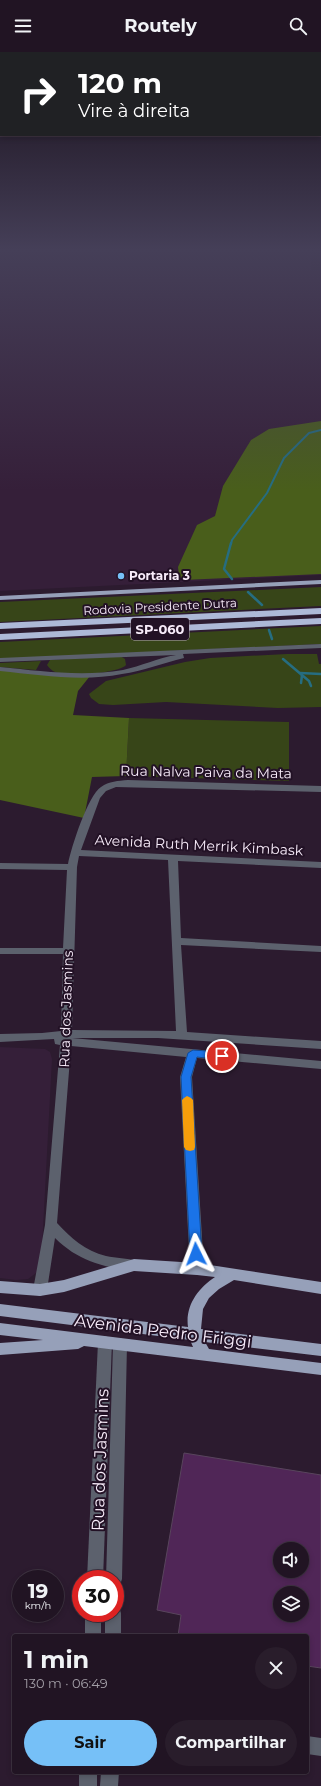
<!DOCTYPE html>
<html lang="pt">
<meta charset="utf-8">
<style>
:root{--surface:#211423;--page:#291d2b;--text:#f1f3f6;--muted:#a29ea6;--line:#3e3341;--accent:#76c0f7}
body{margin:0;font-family:Montserrat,sans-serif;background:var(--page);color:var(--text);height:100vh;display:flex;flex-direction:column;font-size:15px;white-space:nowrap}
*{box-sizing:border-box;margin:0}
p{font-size:13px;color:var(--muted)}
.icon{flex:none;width:22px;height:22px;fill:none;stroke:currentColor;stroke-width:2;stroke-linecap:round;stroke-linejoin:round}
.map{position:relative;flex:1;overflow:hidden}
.side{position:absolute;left:12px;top:1582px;width:297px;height:140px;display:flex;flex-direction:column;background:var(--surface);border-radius:4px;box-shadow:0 2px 6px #0003,0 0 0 1px var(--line)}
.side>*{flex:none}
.hud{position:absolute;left:0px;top:0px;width:321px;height:84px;box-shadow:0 2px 6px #0003,0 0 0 1px var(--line);background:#202124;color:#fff;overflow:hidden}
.controls{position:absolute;left:273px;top:1490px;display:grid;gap:8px}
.controls a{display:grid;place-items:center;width:36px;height:36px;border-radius:50%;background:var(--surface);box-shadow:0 2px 6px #0003,0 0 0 1px var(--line);font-size:20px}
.speed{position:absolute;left:12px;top:1518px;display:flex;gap:8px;font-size:20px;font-weight:700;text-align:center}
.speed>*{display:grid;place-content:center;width:52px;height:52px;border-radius:50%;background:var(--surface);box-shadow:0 2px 6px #0003,0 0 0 1px var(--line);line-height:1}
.speed small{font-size:10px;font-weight:400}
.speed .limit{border:6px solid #d22;background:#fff;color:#111}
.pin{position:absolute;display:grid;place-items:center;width:34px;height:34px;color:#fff;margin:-17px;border:2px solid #fff;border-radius:50%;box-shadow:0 1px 4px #0007}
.me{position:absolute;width:44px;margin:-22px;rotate:357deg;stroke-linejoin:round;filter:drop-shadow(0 0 3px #0008)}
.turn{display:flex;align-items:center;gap:14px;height:84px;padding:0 12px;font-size:18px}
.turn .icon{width:52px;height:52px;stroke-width:2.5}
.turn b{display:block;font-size:28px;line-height:34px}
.round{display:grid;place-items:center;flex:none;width:42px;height:42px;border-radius:21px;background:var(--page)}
.headline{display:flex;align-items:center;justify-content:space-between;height:68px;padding:0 12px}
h1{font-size:24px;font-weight:700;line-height:30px}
.button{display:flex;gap:8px;margin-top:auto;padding:8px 12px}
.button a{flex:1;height:46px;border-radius:24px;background:var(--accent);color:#111;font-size:16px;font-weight:700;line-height:46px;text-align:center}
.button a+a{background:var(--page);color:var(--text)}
header{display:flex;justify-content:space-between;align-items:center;height:52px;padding:0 12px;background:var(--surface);font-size:18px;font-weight:700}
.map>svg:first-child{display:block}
.built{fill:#351f39}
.green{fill:#374518}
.forest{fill:#495e1b}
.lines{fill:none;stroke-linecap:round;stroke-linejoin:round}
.stream-far1{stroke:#266d81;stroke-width:2}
.stream{stroke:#266d81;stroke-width:2.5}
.building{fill:#502657;stroke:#59455d;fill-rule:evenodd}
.minor{fill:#5c616d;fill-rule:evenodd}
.major{fill:#96a0b9;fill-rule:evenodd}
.highway{fill:#adb9d7;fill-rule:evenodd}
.route{fill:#1a73e8;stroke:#114b97}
.slow{fill:#f59e0b}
.poi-dot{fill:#76c0f7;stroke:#221125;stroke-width:1.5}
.labels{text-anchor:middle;stroke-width:4;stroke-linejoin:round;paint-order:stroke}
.far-poi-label{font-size:12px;font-weight:bold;fill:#f8ecfa;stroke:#221125;text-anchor:start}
.far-street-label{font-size:12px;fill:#f8ecfa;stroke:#221125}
.shield{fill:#221125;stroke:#b8aaba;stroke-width:1}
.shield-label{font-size:13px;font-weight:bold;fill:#f8ecfa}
.street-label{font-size:14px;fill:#f8ecfa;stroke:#221125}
.near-street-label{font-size:17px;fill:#f8ecfa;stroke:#221125}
</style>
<header><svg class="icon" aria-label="menu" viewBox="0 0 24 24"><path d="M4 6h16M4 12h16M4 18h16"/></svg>Routely<svg class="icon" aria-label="search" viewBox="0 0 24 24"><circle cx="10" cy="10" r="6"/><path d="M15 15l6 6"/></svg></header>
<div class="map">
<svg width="321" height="1734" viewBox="0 0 321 1734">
<rect width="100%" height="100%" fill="#2c1b2f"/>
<g class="built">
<polygon points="0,196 311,196 311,218 321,218 321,523 0,539"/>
<polygon points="0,995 45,997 50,1000 52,1007 41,1214 36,1221 28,1227 16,1228 0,1226"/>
</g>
<g class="green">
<polygon points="321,535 321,554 0,570 0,550"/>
<polygon points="321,574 321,592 0,607 0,590"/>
<polygon points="287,602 317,602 319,612 321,612 321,655 278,656 166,650 113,653 99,652 91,646 89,642 106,629 185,610 210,606"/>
<path d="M120 604 125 607 126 613C119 621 74 624 63 622 56 621 51 619 47 613L50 608Z"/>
<polygon points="41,609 36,618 0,615 0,611"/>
<polygon points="129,666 289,670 289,729 126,724"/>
</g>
<g class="forest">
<polygon points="321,369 321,522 183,528 179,524 178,515 197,473 215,464 223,434 251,388 269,377"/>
<polygon points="0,617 90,624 78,639 73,663 129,666 126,724 92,725 84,766 0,748"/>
</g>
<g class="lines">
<polyline class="stream-far1" points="231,492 232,488 267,441 284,406 309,381 321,378"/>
<g class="stream">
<polyline points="231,491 224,517 232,527"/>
<polyline points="248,540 262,553"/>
<polyline points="269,578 272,587"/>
<polyline points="283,607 309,629 311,634"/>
<polyline points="300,621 321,622"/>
<polyline points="301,631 302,623"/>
</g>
</g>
<path class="building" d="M184 1401 321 1423V1616L307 1614V1584H178L181 1563 157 1558ZM280 1497H302V1519H280ZM280 1541H302V1563H280Z"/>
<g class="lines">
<g class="minor">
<path d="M321 592V596L183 602 184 606C163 611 143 619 122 622 82 630 40 623 0 619V615C40 619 82 625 123 618 141 614 158 606 176 603L0 610V606Z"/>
<path d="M128 728 321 734V740L116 735 106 739 100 746 81 798 321 810V816L178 809 181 886 321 894V900L181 893 187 980 321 989V997L158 986H72L321 1009V1017L197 1006 192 1025 204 1217 202 1221 197 1223 192 1221 190 1217 180 1025 186 1005 71 994 57 1171C71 1186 85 1199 106 1204 116 1206 127 1206 137 1209L139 1213 137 1217 132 1219C102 1215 77 1208 55 1186L47 1238 45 1242 40 1244 35 1242 33 1238 45 1173 60 993 55 992 54 987 0 990V982L42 981 61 979 63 902H0V896H63L67 818 0 817V811L68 812C71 796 88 743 101 735 109 729 118 729 128 728ZM79 804 168 808 176 979 72 978 77 815Z"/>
<polygon points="105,1284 110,1286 112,1290 103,1527 87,1527 98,1290 100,1286"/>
<polygon points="120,1286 125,1288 127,1292 122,1527 120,1533 115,1534 115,1527 106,1527 113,1292 115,1288"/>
<polygon points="115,1554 119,1555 121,1561 121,1584 105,1584 105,1561 115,1561"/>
<rect x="85" y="1561" width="16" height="23"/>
<polygon points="307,1684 321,1686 321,1704 307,1702"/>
<rect x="79" y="1720" width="18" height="14"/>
<polygon points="101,1720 119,1720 118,1734 100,1734"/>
</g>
<g class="major">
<polygon points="321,528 321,532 0,548 0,544"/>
<path d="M134 1207 197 1211 321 1230V1242L234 1228 219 1237 209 1246 203 1257 201 1277 321 1292V1304L205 1290 209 1297 321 1311V1323L84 1294 78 1297 0 1303V1291L43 1288 0 1283V1271L193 1295 190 1288 0 1264V1252L188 1275C185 1254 198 1236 215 1225L197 1223 134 1219 64 1240 40 1244 0 1241V1229L40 1232 64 1228Z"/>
</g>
<g class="highway">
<polygon points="321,556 321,562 0,577 0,571"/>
<polygon points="321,566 321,572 0,588 0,582"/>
</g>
</g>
<linearGradient id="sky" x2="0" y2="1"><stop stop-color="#180f1a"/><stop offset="0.45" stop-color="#453f58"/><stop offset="1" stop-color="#453f58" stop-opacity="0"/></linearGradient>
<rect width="321" height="439" fill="url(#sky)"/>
<polygon class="route" points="193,998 222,1000 227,1004 222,1008 197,1005 191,1025 202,1202 200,1206 196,1207 192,1206 190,1202 181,1025 188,1001"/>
<polygon class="slow" points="187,1044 191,1046 193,1048 195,1095 194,1098 190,1099 186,1098 184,1095 182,1048 184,1046"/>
<circle class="poi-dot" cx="121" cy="524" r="4"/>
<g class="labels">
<g class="far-poi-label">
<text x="129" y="528">Portaria 3</text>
</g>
<g class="far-street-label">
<text transform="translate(160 555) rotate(-3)" y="4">Rodovia Presidente Dutra</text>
</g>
<rect class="shield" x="131" y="566" width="58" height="22" rx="3"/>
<g class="shield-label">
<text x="160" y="582">SP-060</text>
</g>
<g class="street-label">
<text transform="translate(206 720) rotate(1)" y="5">Rua Nalva Paiva da Mata</text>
<text transform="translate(199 793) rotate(3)" y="5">Avenida Ruth Merrik Kimbask</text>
<text transform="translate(66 957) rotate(-88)" y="5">Rua dos Jasmins</text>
</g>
<g class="near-street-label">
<text transform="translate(163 1279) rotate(7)" y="6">Avenida Pedro Friggi</text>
<text transform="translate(100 1408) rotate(-88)" y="6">Rua dos Jasmins</text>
</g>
</g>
</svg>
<div class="controls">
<a><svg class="icon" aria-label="sound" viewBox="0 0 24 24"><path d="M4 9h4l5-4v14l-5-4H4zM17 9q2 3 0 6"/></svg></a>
<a><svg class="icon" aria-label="layers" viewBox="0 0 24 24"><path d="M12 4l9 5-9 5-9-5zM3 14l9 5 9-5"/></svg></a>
</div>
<div class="speed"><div>19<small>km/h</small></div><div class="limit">30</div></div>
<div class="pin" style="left:222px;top:1004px;background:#d93025"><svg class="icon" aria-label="arrive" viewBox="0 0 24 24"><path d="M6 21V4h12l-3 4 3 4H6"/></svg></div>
<svg class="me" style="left:196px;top:1202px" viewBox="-20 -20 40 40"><path d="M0-17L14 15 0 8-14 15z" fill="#1a73e8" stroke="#fff" stroke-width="4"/></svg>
<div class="hud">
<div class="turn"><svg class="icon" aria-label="right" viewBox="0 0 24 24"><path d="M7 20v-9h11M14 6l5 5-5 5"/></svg><div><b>120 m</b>Vire à direita</div></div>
</div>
<section class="side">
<div class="headline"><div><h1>1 min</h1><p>130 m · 06:49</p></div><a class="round"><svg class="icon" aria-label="close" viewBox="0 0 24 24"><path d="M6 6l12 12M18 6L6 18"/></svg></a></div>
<div class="button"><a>Sair</a><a>Compartilhar</a></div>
</section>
</div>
